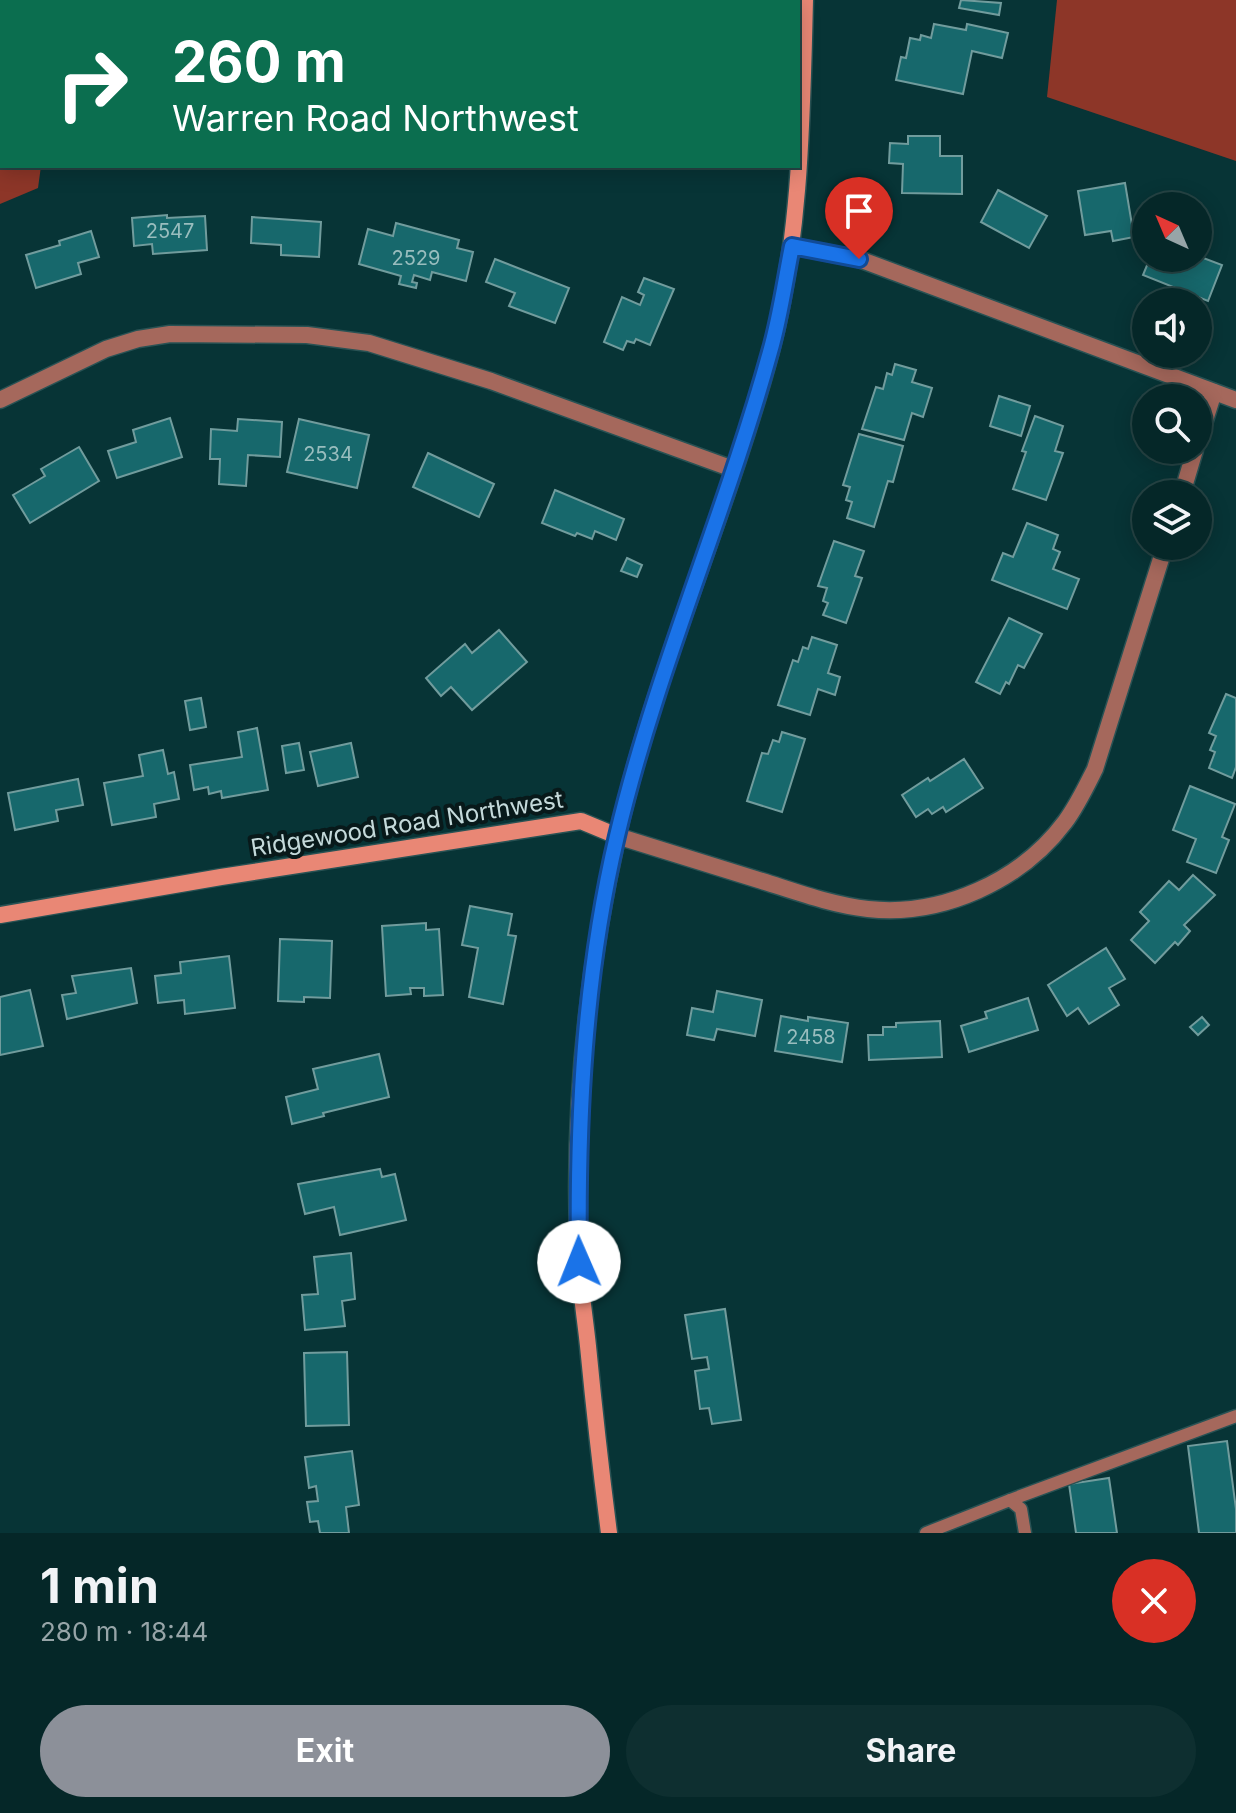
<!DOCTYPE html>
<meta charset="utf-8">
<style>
:root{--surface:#052728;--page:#0e2f30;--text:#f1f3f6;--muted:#97a5a8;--line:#264445;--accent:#8c9099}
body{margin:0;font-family:Inter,sans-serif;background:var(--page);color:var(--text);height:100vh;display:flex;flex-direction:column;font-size:30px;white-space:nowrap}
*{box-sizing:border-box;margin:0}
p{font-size:26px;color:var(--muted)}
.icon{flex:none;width:44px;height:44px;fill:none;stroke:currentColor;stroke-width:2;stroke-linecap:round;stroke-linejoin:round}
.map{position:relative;height:1533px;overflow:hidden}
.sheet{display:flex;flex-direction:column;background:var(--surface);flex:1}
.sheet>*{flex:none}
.top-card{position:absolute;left:0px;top:0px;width:800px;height:168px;box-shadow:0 4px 20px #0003,0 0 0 2px var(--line);background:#0b6e4f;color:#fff;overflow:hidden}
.needle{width:52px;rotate:316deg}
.controls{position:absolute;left:1132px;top:192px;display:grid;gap:16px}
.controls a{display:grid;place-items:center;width:80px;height:80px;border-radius:50%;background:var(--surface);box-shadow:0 4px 20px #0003,0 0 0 2px var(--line);font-size:40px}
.pin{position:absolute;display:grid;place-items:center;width:68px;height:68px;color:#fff;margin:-82px -34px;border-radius:50% 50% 50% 0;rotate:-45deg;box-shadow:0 0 8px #0007}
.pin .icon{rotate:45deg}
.me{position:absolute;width:88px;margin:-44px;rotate:359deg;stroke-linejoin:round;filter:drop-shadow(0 0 6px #0008)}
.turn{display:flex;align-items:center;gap:28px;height:168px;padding:0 40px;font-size:36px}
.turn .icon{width:104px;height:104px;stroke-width:2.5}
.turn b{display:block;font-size:56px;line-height:68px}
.round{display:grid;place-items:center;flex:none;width:84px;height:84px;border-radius:42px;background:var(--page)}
.headline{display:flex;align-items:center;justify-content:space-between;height:136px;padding:0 40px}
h1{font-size:48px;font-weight:700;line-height:60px}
.primary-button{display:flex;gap:16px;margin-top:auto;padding:16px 40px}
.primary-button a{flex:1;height:92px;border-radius:48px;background:var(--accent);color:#fff;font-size:32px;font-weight:700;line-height:92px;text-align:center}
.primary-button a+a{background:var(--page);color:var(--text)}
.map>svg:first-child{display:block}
.forest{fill:#8d3628}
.building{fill:#17686c;stroke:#719c9d;stroke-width:2}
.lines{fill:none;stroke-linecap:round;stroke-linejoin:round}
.lane-casing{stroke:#295254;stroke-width:15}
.street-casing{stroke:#295254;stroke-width:19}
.secondary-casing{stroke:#295254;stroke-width:19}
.lane{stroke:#a5685c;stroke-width:12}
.street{stroke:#a5685c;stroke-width:16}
.secondary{stroke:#e98775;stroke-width:16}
.route-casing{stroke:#114b97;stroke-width:20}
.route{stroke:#1a73e8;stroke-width:14}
.labels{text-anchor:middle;stroke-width:8;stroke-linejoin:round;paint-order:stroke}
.number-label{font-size:20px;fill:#99bdbe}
.street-label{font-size:24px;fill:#c4d9da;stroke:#08191a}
</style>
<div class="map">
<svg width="1236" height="1533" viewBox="0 0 1236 1533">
<rect width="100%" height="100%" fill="#073436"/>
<g class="forest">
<polygon points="0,0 68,0 2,2 2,166 41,166 38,188 0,204"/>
<polygon points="1057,0 1236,0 1236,161 1047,97"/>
</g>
<g class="building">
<polygon points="637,0 718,0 637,2"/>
<polygon points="961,0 1001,3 999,15 959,8"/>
<polygon points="934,24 966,30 967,24 1008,33 1002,58 972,51 963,94 896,80 901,57 906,58 910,38 920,40 921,35 931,38"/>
<polygon points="908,136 940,136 940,156 962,156 962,194 902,193 903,164 889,163 890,143 908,144"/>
<polygon points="1125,183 1134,237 1113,241 1111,231 1085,235 1078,191"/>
<polygon points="998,190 1047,216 1029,248 981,222"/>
<polygon points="167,215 167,218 205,216 207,250 153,254 152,244 134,246 132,218"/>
<polygon points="252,217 321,222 319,257 281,255 281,245 251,243"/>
<polygon points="396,223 459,240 457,248 473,252 466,281 432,272 430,280 414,275 412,282 417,283 416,288 399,284 401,276 359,264 368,229 393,236"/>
<polygon points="91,231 99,257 78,263 81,274 36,288 26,255 60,245 59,241"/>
<polygon points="1198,256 1222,265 1208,301 1143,275 1150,258 1198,258"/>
<polygon points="495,259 569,288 555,323 509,306 515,293 486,282"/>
<polygon points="644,278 674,289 650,345 636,339 634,343 627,341 623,350 604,342 622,297 640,305 644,295 638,292"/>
<polygon points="895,364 916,370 912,382 932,388 923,417 912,413 904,440 862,429 876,387 883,389 887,373 892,375"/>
<polygon points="999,396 1030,406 1021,436 990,426"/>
<polygon points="1035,416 1063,426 1055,451 1063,453 1046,500 1013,489 1026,452 1022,451"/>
<polygon points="170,418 182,457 117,478 108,451 136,442 133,430"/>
<polygon points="238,419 282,422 280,457 248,455 246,486 219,484 220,459 210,459 211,429 237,431"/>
<polygon points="299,419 369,435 357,488 287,472"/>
<polygon points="859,434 903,446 893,482 888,481 874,527 847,518 852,502 846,500 850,487 843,485"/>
<polygon points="79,447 99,481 30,523 13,495 45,476 41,469"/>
<polygon points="428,453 494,484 479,517 413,487"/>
<polygon points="555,490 624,519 616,540 595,531 592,539 577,533 575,536 542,523"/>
<polygon points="1027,523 1058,535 1053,549 1060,552 1053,569 1079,579 1067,609 992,580 1003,553 1013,557"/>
<polygon points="834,541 864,551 855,576 862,578 846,623 823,615 828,603 823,601 827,588 818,586"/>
<polygon points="627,558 642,565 637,577 621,571"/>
<polygon points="1009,618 1042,634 1024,668 1018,665 1009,684 1006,682 1000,694 976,682"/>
<polygon points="499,630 527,662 472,710 451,687 441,696 426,678 465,644 472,653"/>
<polygon points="812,637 837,645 828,673 840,677 835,695 818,689 810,715 778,705 793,660 798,662 803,647 808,649"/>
<polygon points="1226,694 1236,698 1236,767 1232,778 1209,768 1215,752 1210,750 1216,736 1209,733"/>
<polygon points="201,698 206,727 190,730 185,701"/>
<polygon points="257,728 268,790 222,798 221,791 209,794 208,787 194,790 190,765 242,757 238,732"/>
<polygon points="782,732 805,739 782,812 747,801 762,753 768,754 773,740 779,742"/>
<polygon points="299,743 304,770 286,773 282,746"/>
<polygon points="351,743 358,777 318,786 310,752"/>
<polygon points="163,750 168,774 174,772 179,799 154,804 156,817 112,825 104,783 143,776 139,755"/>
<polygon points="964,759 983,788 946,812 943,807 932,814 928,809 916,817 902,795 928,778 930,781"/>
<polygon points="78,779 83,805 56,810 58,821 15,830 8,793"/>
<polygon points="1190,786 1235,804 1222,837 1229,840 1216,873 1187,862 1196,839 1173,830"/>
<polygon points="1193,875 1215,895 1184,925 1190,931 1178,945 1175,942 1155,963 1131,940 1149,921 1140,912 1169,881 1179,890"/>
<polygon points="470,906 512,914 508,935 516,936 503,1004 469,997 478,948 462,945"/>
<polygon points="426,923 426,930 439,929 443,995 424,996 424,988 410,988 411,994 386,996 382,926"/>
<polygon points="280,939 332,941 330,998 304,997 304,1002 278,1001"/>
<polygon points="1106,948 1125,979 1109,988 1119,1005 1089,1024 1078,1008 1067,1016 1048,985"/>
<polygon points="229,956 235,1008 185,1014 184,1000 158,1003 155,976 181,973 180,962"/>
<polygon points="131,968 137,1003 67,1019 62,995 76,993 72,976"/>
<polygon points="30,990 43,1046 0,1055 0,997"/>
<polygon points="717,991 762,1000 755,1036 717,1029 714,1040 687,1035 692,1008 713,1012"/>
<polygon points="1028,998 1038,1030 969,1052 961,1026 987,1018 985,1012"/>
<polygon points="781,1016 808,1021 808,1017 848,1023 842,1062 775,1051"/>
<polygon points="1202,1017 1209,1025 1198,1035 1190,1027"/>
<polygon points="940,1021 942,1057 869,1060 868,1035 883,1035 883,1027 896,1027 896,1023"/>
<polygon points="379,1054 389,1097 323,1113 324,1116 292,1124 286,1097 318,1089 313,1069"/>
<polygon points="380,1169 382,1177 395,1174 406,1220 340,1235 334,1207 305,1214 298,1184"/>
<polygon points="351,1253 355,1299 342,1301 345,1326 305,1330 302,1295 318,1294 314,1257"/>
<polygon points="725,1309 741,1420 712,1424 709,1408 700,1409 695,1371 709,1369 707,1357 692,1359 685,1315"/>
<polygon points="347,1352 349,1425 306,1426 304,1353"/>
<polygon points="1227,1441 1236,1509 1236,1533 1199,1533 1188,1446"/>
<polygon points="352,1451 359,1505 346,1507 349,1533 320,1533 318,1521 310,1522 307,1502 318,1501 316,1486 309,1488 305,1457"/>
<polygon points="1109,1478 1117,1533 1076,1533 1069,1484"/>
</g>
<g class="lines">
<defs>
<g id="lane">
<polyline points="1010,1500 1236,1416"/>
<polyline points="926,1533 1010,1500 1021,1509 1025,1533"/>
</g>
<g id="street">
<polyline points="792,246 859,259 1236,400"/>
<polyline points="0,400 106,349 138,339 170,334 307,335 369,343 491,381 733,469"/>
<polyline points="1198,442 1214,392"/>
<polyline points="1182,494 1195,450"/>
<path d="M617 836C666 851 714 866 762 881 797 892 832 905 868 909 942 917 1021 881 1065 822 1077 806 1086 787 1095 769L1165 546"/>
</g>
<g id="secondary">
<polyline points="0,915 221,877 581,821 617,836"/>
<path d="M609 1533C601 1471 594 1408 588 1346 585 1317 580 1288 579 1260 572 1119 586 976 617 838 654 672 727 515 771 351 801 236 802 118 805 0"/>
</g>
</defs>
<use href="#lane" class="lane-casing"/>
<use href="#street" class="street-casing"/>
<use href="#secondary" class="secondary-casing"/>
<use href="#lane" class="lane"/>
<use href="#street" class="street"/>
<use href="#secondary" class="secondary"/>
</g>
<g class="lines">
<defs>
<path id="route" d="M579 1262C577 1119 584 976 617 836 656 671 725 515 770 352 780 318 785 281 792 246L859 259"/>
</defs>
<use href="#route" class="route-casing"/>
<use href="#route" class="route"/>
</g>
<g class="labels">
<g class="number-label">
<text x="170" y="238">2547</text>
<text x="416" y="265">2529</text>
<text x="328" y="461">2534</text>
<text x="811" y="1044">2458</text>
</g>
<g class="street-label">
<text transform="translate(407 824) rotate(-9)" y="8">Ridgewood Road Northwest</text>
</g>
</g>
</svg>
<div class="controls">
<a><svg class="needle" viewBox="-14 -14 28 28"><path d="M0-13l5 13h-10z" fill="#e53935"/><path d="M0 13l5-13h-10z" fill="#97a5a8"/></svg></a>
<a><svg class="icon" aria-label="sound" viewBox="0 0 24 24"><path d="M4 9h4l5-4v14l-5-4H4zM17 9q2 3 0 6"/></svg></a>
<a><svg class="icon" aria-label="search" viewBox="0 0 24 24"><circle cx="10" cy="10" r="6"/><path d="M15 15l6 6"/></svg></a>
<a><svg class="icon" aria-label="layers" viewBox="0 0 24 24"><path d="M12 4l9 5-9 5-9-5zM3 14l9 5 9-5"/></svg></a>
</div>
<div class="pin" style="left:859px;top:259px;background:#d93025"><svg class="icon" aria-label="arrive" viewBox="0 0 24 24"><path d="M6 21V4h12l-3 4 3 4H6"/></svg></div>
<svg class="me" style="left:579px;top:1262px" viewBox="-20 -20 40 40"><circle r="19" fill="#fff"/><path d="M0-13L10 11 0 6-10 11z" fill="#1a73e8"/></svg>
<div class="top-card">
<div class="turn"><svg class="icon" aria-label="right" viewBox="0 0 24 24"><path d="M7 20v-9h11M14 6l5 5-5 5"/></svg><div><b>260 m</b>Warren Road Northwest</div></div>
</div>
</div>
<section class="sheet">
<div class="headline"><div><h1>1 min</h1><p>280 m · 18:44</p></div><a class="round" style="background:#d93025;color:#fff"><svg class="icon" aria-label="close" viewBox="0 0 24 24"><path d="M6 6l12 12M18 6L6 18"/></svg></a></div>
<div class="primary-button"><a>Exit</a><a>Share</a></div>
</section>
